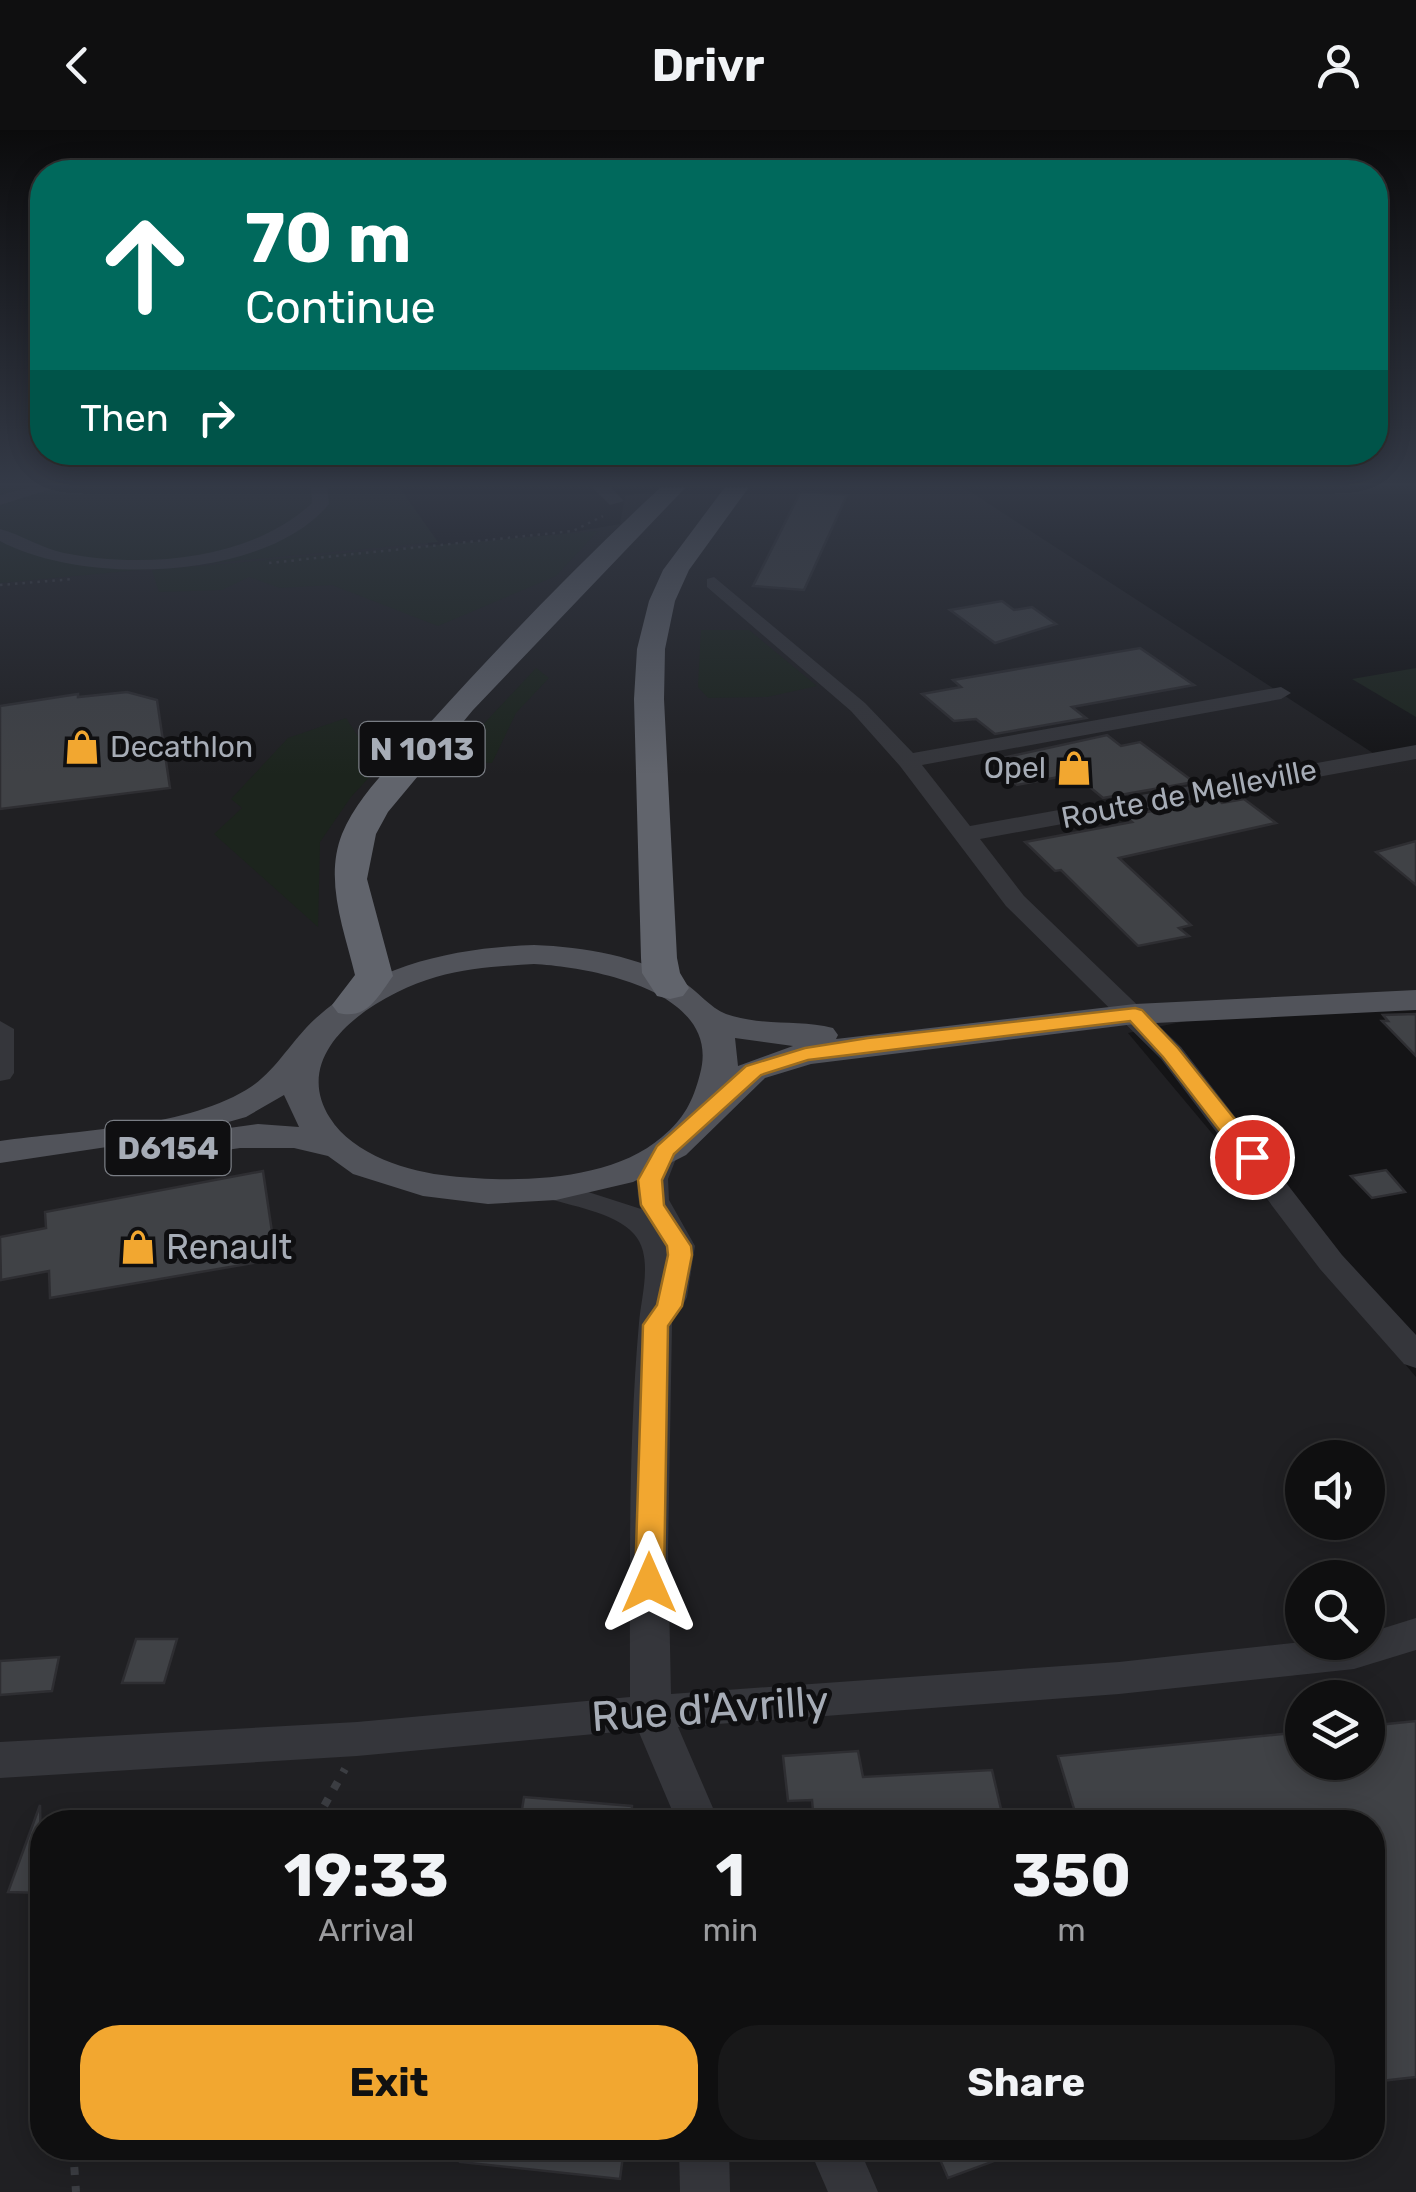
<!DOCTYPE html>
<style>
:root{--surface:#0f0f10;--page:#181819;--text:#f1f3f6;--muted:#9b9c9f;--line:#2f2f30;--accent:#f2a730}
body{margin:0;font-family:Rubik,sans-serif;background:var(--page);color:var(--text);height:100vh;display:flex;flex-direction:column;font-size:38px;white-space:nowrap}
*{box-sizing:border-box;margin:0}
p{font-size:32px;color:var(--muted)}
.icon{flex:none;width:55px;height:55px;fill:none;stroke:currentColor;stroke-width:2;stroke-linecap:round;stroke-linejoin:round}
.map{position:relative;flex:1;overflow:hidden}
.drawer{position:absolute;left:30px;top:1680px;width:1355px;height:350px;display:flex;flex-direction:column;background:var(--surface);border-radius:40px;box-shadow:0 5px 25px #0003,0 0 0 2px var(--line)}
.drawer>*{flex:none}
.top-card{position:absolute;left:30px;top:30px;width:1358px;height:305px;border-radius:40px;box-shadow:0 5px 25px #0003,0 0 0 2px var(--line);background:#00695c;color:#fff;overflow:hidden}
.controls{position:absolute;left:1285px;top:1310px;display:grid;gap:20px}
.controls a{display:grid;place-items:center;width:100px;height:100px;border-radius:50%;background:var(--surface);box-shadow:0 5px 25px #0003,0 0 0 2px var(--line);font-size:50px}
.pin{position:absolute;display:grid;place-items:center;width:85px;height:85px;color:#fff;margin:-42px;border:5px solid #fff;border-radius:50%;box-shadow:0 2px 10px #0007}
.me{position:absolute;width:110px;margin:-55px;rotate:0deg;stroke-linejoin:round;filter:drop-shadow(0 0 8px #0008)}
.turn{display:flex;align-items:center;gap:35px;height:210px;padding:0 50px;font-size:45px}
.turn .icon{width:130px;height:130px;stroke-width:2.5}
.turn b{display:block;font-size:70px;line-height:85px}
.then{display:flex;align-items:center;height:95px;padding:0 50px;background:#0003;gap:20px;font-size:38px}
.eta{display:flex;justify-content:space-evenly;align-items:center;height:170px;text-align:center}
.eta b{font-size:60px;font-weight:700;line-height:70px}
.action{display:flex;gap:20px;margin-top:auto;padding:20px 50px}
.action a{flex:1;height:115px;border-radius:40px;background:var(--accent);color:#111;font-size:40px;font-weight:700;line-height:115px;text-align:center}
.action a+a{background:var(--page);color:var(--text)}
header{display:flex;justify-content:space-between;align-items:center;height:130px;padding:0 50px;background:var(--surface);font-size:45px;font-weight:700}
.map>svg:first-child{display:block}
.built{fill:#202023;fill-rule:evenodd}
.green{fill:#1c241d}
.building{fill:#404246;stroke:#2e2e32;stroke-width:2.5}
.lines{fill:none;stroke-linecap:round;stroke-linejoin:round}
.path-far1{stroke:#3b3d42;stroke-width:2.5;stroke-dasharray:2.5 5;stroke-linecap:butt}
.path{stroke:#3b3d42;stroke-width:8;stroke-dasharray:8 11;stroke-linecap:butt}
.minor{fill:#35363b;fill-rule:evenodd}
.major{fill:#51535a;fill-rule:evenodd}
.highway{fill:#61646c;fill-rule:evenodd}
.route{fill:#f2a730;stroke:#9d6d1f;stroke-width:2.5}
.labels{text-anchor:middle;stroke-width:10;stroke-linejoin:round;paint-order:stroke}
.far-poi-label{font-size:30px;fill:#a6acb6;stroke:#0f0f11;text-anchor:start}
.far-street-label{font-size:30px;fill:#a6acb6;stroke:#0f0f11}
.shield{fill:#0f0f11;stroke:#797d84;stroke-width:2.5}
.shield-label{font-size:32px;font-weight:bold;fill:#a6acb6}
.poi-label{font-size:35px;fill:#a6acb6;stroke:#0f0f11;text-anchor:start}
.near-street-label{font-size:42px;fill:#a6acb6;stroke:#0f0f11}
</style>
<header><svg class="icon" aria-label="back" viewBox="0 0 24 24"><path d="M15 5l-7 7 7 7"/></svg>Drivr<svg class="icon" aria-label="person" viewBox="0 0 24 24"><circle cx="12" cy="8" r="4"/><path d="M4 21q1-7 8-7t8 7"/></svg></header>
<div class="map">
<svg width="1416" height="2062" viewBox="0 0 1416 2062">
<rect width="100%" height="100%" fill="#141416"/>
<path class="built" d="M0 357H396L435 426 620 394 625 366 676 357H963L1376 625 1416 618V879L1191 890 1128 903 1416 1247V2062H0ZM1302 1328H1368V1392H1302ZM1302 1448H1368V1512H1302ZM1302 1568H1368V1632H1302ZM42 1692H1372V2018H42Z"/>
<g class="green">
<polygon points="0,357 399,357 438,412 0,453"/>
<polygon points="598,401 556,446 438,496 332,455 280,458 249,447 222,460 159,462 152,440"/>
<polygon points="701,500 749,500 817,556 767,567 708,568 698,557"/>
<polygon points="536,538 549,548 516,583 492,633 450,630"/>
<polygon points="1416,538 1416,587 1352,549"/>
<polygon points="346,588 357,605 387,628 351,667 320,712 318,797 214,704 242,678 231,669 288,608"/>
</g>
<g class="building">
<polygon points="801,361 847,365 804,460 753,456"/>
<polygon points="1002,471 1014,480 1032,477 1056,494 995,513 950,480"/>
<polygon points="1140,518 1194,555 1072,577 1086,588 995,604 976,589 954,591 922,564 961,557 953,550"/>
<polygon points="127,562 157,570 170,658 0,679 0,576 78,564 78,567"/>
<polygon points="1107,605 1121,616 1140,612 1194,652 1103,668 1074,644 1017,655 989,631"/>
<polygon points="1217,669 1222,673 1244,669 1276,693 1119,728 1191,795 1179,798 1189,806 1138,816 1061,740 1055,741 1025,712 1132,692 1125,686"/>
<polygon points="1416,711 1416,755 1376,722"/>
<polygon points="1416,884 1416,926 1382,891 1388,891 1383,885"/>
<polygon points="1386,1040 1405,1062 1372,1068 1351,1046"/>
<polygon points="263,1041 276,1129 50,1168 49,1141 1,1150 0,1107 46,1098 45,1082"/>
<polygon points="136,1509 177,1509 164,1553 122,1553"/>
<polygon points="59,1527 52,1561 0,1565 0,1531"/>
<polygon points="1416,1591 1416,1947 1372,1952 1372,1692 1078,1692 1058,1626 1302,1602 1302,1632 1368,1632 1368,1596"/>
<polygon points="858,1621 863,1647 992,1640 1004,1692 814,1692 812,1670 788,1671 783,1626"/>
<polygon points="524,1667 632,1676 631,1692 520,1692"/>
<polygon points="40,1675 42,1763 8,1762"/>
<polygon points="461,2018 624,2018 620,2049 460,2032"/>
<polygon points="935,2018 1023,2018 1024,2020 948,2048"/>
</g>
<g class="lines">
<g class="path-far1">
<polyline points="269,433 573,401 603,386"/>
<polyline points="0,455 74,449"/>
</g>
<g class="path">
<polyline points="315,1692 345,1639"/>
<polyline points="73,2018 76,2062"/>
</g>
<g class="minor">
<polygon points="31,357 57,357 0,375 0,365"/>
<path d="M311 357H327L329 374C266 451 83 456 0 411V399C22 405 41 418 64 423 143 439 252 430 312 373Z"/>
<polygon points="592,357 610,357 624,371 610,375"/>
<polygon points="714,447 865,573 913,623 1281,557 1291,563 1281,569 922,635 970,696 1416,615 1416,629 980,709 1024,766 1181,917 1342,1125 1416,1205 1416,1238 1404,1234 1320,1139 1161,929 1006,776 900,636 851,581 707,457 707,449"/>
<polygon points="0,891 14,899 14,943 10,949 0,951"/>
<path d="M664 1012 675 1015 679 1021 668 1049 669 1070 695 1116 687 1167 683 1175 673 1177 672 1195 668 1421 671 1564 1119 1532 1302 1512H1368V1503L1416 1488V1520L1354 1539 1119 1564 678 1597 719 1692H677L638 1600 357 1626 0 1648V1612L357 1592 630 1567C630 1443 628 1317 639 1193 641 1167 654 1126 634 1104 615 1082 570 1076 543 1067L539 1060 543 1053 554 1051 641 1079C633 1056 640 1034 653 1015Z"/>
<polygon points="679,2018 729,2018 730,2062 680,2062"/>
<polygon points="809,2018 859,2018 878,2062 828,2062"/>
</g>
<path class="major" d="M534 815C585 817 638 826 683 852 698 861 710 878 726 884 765 897 798 889 833 898L838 905 836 909 1135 874 1416 860V880L1135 894 811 934 765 948 686 1025 633 1052 556 1070 488 1074 423 1066 353 1044 328 1026 294 1018H240L180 1027 167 1024 161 1016 167 1008 0 1033V1011C75 1000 180 999 246 960 274 944 291 911 315 889 375 834 455 818 534 815ZM534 834C591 837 723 861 700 944 693 971 684 989 662 1007 610 1052 514 1053 450 1046 409 1042 353 1025 330 988 286 919 380 863 436 847 468 838 501 836 534 834ZM735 908 793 916 738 936ZM284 965 299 997 258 994 186 1004 246 987Z"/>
<g class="highway">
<path d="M661 357H686L473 580 388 682 376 704 367 749 393 846C377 868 367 890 338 883L332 875 355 845C344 799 324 750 342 704 359 663 398 628 427 596 501 514 579 433 661 357Z"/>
<polygon points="725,357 749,357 689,440 675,471 665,519 664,569 677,828 680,843 689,858 683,866 670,869 657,866 642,843 641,828 634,569 637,519 649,471 663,440"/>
</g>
</g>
<linearGradient id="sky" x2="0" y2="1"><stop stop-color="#0b0b0c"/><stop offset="0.55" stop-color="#343a47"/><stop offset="1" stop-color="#343a47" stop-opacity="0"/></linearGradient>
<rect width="1416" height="645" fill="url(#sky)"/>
<polygon class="route" points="1135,878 1142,880 1178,918 1261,1022 1264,1027 1261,1032 1244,1032 1163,927 1130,891 808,930 761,945 674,1024 662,1050 664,1075 691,1116 692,1125 682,1176 668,1196 664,1453 660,1461 649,1464 639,1461 635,1453 643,1195 657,1175 668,1125 667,1116 641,1075 638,1050 657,1016 746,936 805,918 868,908"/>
<defs>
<symbol id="shop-bare" viewBox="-9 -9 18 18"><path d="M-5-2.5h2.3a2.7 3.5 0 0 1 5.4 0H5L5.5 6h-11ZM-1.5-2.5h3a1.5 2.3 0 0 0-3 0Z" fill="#f2a730" stroke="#0f0f11" stroke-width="2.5" paint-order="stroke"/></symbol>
</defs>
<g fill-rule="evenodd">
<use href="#shop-bare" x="57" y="592" width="50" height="50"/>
<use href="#shop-bare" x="1049" y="613" width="50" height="50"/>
<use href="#shop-bare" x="113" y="1092" width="50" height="50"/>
</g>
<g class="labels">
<g class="far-poi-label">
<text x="110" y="627">Decathlon</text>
<text x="1046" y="648" text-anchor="end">Opel</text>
</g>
<g class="far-street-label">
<text transform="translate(1189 664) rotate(-11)" y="10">Route de Melleville</text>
</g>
<g class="shield">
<rect x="359.5" y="592" width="125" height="54" rx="8"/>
<rect x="105.5" y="991" width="125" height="54" rx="8"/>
</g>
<g class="shield-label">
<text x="422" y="630">N 1013</text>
<text x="168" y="1029">D6154</text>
</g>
<g class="poi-label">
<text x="166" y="1129">Renault</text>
</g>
<g class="near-street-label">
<text transform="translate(710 1578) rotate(-4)" y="15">Rue d'Avrilly</text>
</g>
</g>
</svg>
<div class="controls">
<a><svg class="icon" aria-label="sound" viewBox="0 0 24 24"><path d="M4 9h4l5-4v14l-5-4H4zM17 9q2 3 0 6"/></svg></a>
<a><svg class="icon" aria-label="search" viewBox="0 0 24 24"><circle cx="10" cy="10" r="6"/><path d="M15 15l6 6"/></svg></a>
<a><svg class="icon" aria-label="layers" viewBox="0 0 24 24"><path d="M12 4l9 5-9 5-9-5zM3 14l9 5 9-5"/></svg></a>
</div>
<div class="pin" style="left:1252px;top:1027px;background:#d93025"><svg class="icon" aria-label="arrive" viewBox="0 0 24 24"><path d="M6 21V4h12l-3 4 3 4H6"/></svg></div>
<svg class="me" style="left:649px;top:1453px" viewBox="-20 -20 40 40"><path d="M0-17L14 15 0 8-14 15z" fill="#f2a730" stroke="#fff" stroke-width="4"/></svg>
<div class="top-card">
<div class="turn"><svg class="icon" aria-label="ahead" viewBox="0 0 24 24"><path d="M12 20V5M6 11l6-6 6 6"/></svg><div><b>70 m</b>Continue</div></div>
<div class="then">Then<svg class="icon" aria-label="right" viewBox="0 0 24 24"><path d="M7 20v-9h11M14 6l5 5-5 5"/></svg></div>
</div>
<section class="drawer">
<div class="eta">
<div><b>19:33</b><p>Arrival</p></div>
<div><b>1</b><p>min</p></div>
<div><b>350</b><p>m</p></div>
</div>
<div class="action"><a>Exit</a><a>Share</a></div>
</section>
</div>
